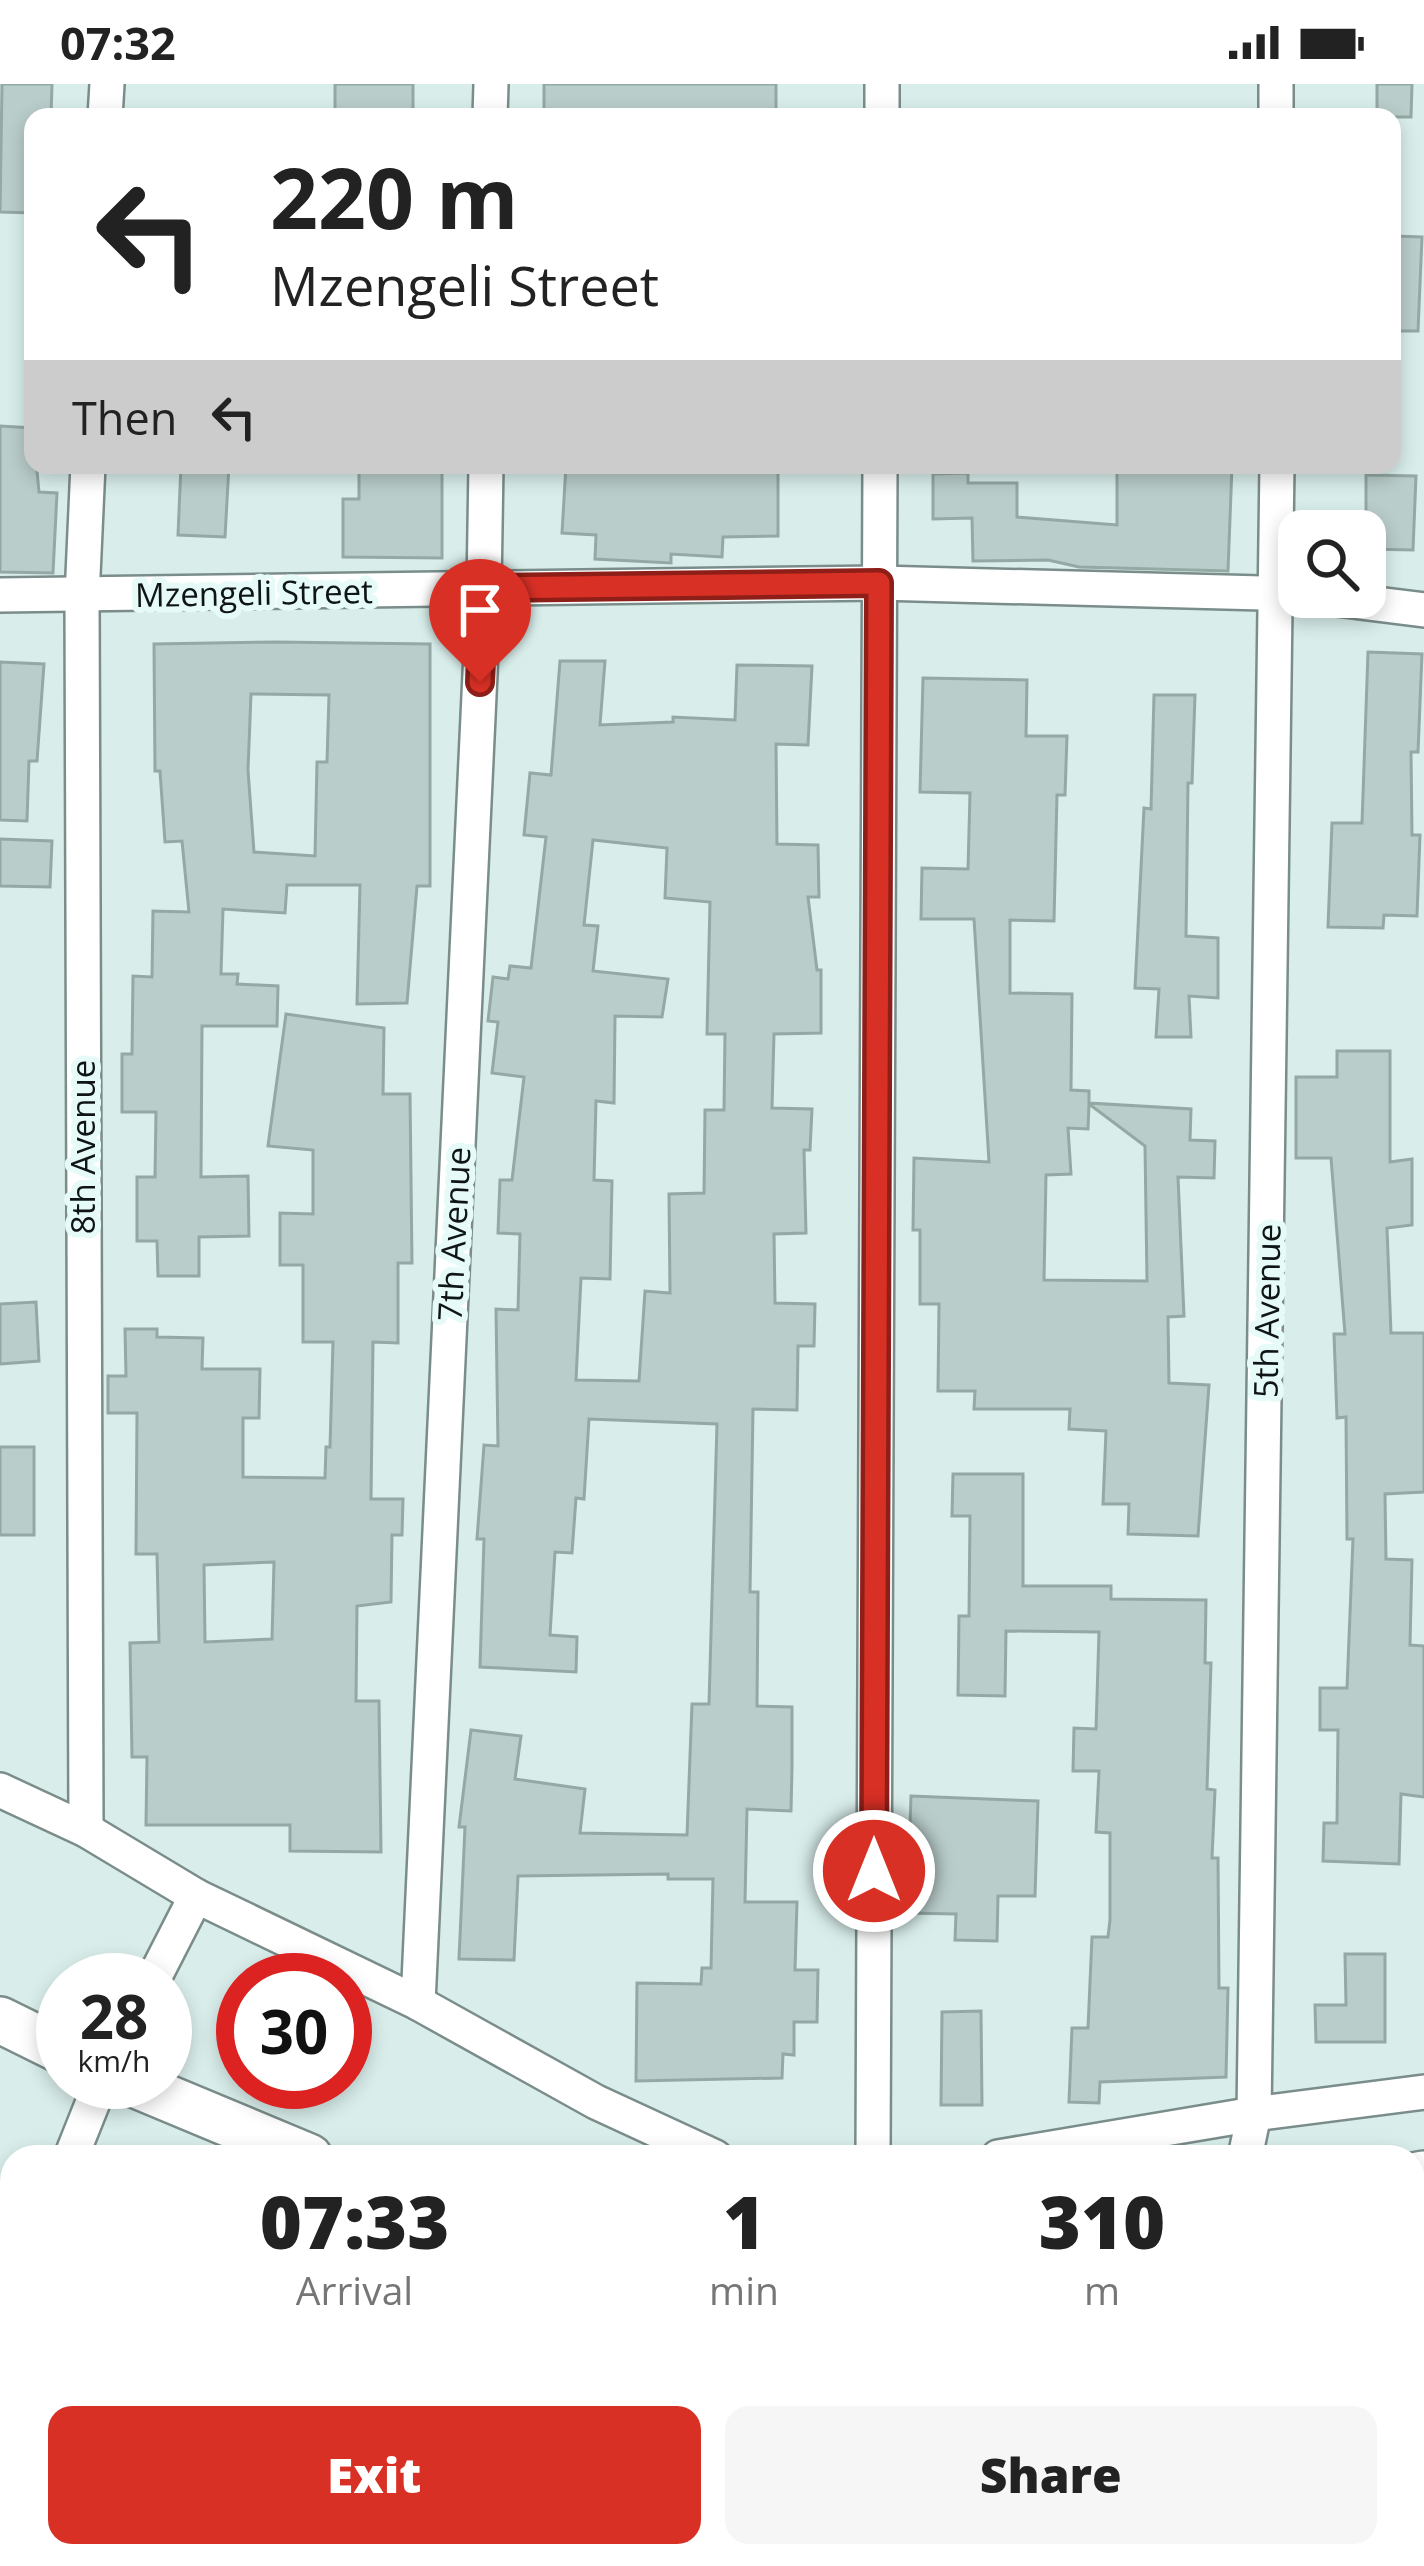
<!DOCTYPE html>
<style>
:root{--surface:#fff;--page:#f6f6f6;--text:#222;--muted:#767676;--accent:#d93025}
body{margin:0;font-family:"Open Sans",sans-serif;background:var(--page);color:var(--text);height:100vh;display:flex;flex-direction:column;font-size:45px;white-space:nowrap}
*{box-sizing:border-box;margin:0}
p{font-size:39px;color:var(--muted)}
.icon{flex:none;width:66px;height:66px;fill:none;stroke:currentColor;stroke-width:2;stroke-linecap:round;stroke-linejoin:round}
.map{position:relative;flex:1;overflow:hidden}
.panel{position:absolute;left:0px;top:2061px;width:1425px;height:423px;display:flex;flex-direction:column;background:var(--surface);border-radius:36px 36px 0 0;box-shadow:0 6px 18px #0003}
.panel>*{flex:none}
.hud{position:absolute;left:24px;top:24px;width:1377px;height:366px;border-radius:24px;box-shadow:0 6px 18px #0003;background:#fff;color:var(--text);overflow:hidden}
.tools{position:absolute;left:1278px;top:426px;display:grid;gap:24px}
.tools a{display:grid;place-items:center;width:108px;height:108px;border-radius:24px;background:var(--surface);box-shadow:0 6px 18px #0003;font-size:60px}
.speed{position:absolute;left:36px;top:1869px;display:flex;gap:24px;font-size:60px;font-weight:700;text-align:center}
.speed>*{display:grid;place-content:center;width:156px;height:156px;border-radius:50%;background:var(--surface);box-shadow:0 6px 18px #0003;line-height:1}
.speed small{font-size:30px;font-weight:400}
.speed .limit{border:18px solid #d22;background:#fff;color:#111}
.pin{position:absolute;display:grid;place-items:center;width:102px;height:102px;color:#fff;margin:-123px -51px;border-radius:50% 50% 50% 0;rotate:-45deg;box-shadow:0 0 12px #0007}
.pin .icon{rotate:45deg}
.me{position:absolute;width:132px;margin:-66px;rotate:0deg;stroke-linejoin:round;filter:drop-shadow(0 0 9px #0008)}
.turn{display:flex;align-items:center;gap:42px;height:252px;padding:0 48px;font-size:54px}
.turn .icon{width:156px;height:156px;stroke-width:2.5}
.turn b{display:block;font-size:84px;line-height:102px}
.then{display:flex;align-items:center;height:114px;padding:0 48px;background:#0003;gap:24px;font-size:45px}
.eta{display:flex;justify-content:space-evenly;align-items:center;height:204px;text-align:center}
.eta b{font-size:72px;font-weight:800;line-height:84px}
.button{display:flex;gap:24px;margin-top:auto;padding:24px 48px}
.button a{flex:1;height:138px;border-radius:24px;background:var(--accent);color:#fff;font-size:48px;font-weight:800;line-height:138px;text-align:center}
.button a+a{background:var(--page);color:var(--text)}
.status{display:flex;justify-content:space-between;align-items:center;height:84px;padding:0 60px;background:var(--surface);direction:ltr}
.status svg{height:33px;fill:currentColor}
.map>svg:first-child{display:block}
.building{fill:#b9cdca;stroke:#94a8a4;stroke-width:3;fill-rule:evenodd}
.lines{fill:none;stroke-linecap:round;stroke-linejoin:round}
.service-casing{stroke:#7a8d8a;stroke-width:21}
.minor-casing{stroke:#7a8d8a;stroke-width:38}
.secondary-casing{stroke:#7a8d8a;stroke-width:50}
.service{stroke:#fff;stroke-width:16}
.minor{stroke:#fff;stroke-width:33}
.secondary{stroke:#fff;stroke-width:45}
.route-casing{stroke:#8d1f18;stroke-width:30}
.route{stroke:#d93025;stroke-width:21}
.labels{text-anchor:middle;stroke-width:12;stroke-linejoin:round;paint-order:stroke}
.street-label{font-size:33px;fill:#0e1514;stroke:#e6fbf8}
</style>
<div class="status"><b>07:32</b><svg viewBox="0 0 49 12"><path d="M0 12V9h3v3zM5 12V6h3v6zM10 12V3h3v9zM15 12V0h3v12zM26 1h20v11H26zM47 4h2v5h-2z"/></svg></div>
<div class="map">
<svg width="1424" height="2482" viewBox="0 0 1424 2482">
<rect width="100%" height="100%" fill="#d9eeeb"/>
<g class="building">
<polygon points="2,0 52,0 51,33 33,33 33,129 0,128"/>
<polygon points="335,0 413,0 413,33 335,29"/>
<polygon points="544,0 776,0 776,33 560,33 544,30"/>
<polygon points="1377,0 1412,0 1411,33 1377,33"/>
<polygon points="1392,152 1422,153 1418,247 1392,247"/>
<polygon points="0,342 33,344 39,408 57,409 53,489 0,488"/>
<polygon points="181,381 229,381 225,453 178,451"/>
<polygon points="359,381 442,381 442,474 343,473 343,415 359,415"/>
<polygon points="566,381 778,381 778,452 723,453 722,473 671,470 671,479 595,475 596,451 562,449"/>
<polygon points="1232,382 1228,487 1079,483 1048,476 973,477 972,434 933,435 933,390 968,389 968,399 1017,399 1017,433 1117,441 1117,383"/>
<polygon points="1366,391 1416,392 1413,466 1366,465"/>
<path d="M277 558 430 560V802H417L407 919 357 920 360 801H287L285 829 223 825 221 890H238L237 900 278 902 277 942H202L201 1093 248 1092 249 1152 199 1153V1192H158L157 1157H137V1093H155L156 1028H122V970H132L133 892 152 893 153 827 189 828 182 757 165 758 160 687H155L154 560ZM251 610 329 611 327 678H317L315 772 254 768 248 686Z"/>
<polygon points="1368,568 1422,570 1418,668 1411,668 1412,751 1420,751 1417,832 1384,831 1383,844 1328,843 1332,739 1362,739"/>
<path d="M560 577H605L600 641 673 638V633L735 636 737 581 812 582 808 661 776 660 777 760 818 761 819 813H808L817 886H821V949L774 950 772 1024 812 1025 810 1066H804L806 1149 774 1150 775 1219 815 1220 814 1262H798L797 1326 753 1325 750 1508H758L757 1622 792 1623V1683L791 1727 747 1725 745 1818H797L795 1886H818L817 1938H794V1971L783 1970 782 1994 636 1997 637 1899 701 1900 702 1884H711L713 1795H668V1790L518 1792 514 1876 459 1875 465 1743H459L471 1646 521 1652 515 1695 585 1705 580 1749 687 1751 692 1620H709L717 1340 589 1335 584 1415 576 1414 572 1469 555 1468 550 1551 577 1553 576 1588 480 1583 484 1455H477L484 1361 498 1362 496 1225 518 1226 520 1150 498 1149 500 1096H512L524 993 492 989 498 938 488 937 493 893 508 895 510 882 531 884 546 753 524 751 530 689 551 691ZM593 756 667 764 665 814 710 818 707 950H725L724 1026H705L704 1109 669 1110 670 1209 645 1207 639 1297 576 1296 581 1194 610 1195 612 1097 594 1096 596 1017 614 1019 615 932 662 933 668 895 593 887 598 842 584 841Z"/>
<polygon points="0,578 44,580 37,677 29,677 27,737 0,736"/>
<path d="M923 594 1027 596 1026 652H1067L1065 711H1057L1054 837 1010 836V909L1072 910 1071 1006 1089 1007V1019L1191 1025 1190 1056 1215 1057 1214 1094 1178 1093 1184 1232 1168 1233 1169 1299 1209 1301 1198 1452 1128 1450 1129 1420H1103L1106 1347 1069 1345 1070 1325H974L975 1307H938L939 1220H920V1146H913L914 1074 989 1078 974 835H921L922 784 968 785 970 709 920 708ZM1089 1020 1145 1062 1147 1197 1044 1196 1046 1091 1071 1090 1068 1044 1088 1045Z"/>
<polygon points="1154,611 1195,611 1192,699 1188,699 1186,852 1218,854 1218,914 1189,912 1191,953 1156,953 1159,905 1135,904 1144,724 1151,725"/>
<polygon points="0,755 52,757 50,803 0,802"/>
<path d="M286 930 384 944 383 1010H410L412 1179H398V1259L373 1258 371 1415H403L402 1451H392L391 1518 357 1522 356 1617H379L381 1768 290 1767V1741H146L147 1673H132L130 1559 159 1558 157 1470H136L137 1329H108V1292H126L125 1245H157V1253L203 1254 202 1285H260L259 1334H243V1393L325 1394 326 1363H330L333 1258H303V1181H280V1129L313 1130V1066L268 1062ZM274 1478 272 1555 205 1558 204 1481Z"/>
<polygon points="1337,967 1390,967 1390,1078 1412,1075 1412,1141 1387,1144 1391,1249 1424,1249 1424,1408 1385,1410 1386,1475 1412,1476 1410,1561 1424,1562 1424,1713 1401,1710 1399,1780 1323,1777 1324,1739 1337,1739 1338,1646 1320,1646 1320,1604 1347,1604 1353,1455 1347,1455 1346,1333 1337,1334 1334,1250 1345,1250 1331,1074 1296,1074 1296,993 1337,993"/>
<polygon points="36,1218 39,1277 0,1280 0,1220"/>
<rect x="0" y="1363" width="34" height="88"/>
<polygon points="953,1390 1023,1390 1023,1502 1111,1502 1111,1515 1206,1516 1205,1579 1211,1579 1207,1705 1215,1706 1212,1774 1218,1774 1219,1904 1228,1904 1226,1993 1100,1998 1099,2019 1069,2018 1072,1944 1088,1944 1092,1853 1108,1853 1110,1836 1110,1749 1096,1748 1099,1687 1073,1687 1074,1644 1096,1645 1099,1548 1006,1547 1005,1612 958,1611 959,1532 969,1532 970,1432 952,1432"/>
<polygon points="911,1712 1038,1717 1035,1812 998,1812 997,1857 955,1856 956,1830 907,1829"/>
<polygon points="1345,1870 1385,1870 1385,1958 1316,1958 1315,1921 1346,1921"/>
<polygon points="981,1927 982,2021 941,2021 942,1928"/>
</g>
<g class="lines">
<defs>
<g id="service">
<polyline points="1413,2217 1424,2216"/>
<polyline points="1413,2316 1424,2307"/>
<polyline points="1413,2417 1424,2425"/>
<polyline points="330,2472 411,2482"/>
</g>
<g id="minor">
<polyline points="1276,0 1276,33"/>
<polyline points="105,33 107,0"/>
<polyline points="490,33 491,0"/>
<polyline points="882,33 882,0"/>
<polyline points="0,511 879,499 1297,510"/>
<polyline points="1320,513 1424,526"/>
<polyline points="0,1706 86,1746 196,1812 418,1919 596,2018 715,2073"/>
<polyline points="86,1746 82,513 88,381"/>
<polyline points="153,1896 196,1812"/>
<polyline points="418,1919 484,504 486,381"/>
<polyline points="71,2073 101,1998"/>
<polyline points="873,2073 880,381"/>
<polyline points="998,2073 1254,2030 1424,2008"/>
<polyline points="1245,2073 1254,2030 1277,381"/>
<polyline points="109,2472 110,2482"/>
<polyline points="1257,2472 1258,2482"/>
</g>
<g id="secondary">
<polyline points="0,1936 63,1967"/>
<polyline points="129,1998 309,2073"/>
<polyline points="1413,2092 1424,2090"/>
<polyline points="1413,2146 1424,2144"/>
</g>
</defs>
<use href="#service" class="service-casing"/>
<use href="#minor" class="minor-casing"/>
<use href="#secondary" class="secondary-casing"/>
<use href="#service" class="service"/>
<use href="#minor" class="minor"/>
<use href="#secondary" class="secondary"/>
</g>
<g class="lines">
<defs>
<polyline id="route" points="480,598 484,504 879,499 874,1787"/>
</defs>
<use href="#route" class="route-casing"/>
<use href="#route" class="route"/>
</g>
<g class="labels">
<g class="street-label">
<text transform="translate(254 509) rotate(-1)" y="12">Mzengeli Street</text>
<text transform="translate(83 1063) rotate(-90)" y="12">8th Avenue</text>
<text transform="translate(454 1150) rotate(-87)" y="12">7th Avenue</text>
<text transform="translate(1267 1227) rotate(-89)" y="12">5th Avenue</text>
</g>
</g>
</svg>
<div class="tools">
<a><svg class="icon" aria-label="search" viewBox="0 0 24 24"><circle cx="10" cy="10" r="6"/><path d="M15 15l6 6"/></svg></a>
</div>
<div class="speed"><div>28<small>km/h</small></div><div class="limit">30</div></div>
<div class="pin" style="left:480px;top:598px;background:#d93025"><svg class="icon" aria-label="arrive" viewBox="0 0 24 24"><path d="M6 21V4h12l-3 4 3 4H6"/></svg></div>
<svg class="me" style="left:874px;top:1787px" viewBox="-20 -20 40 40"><circle r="17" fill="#d93025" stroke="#fff" stroke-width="3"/><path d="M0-11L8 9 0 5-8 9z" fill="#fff"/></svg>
<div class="hud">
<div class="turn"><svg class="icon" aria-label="left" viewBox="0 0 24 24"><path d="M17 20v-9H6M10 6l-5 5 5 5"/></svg><div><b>220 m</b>Mzengeli Street</div></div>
<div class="then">Then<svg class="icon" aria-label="left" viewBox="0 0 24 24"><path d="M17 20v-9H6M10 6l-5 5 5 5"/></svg></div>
</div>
<section class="panel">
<div class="eta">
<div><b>07:33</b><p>Arrival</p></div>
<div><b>1</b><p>min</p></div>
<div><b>310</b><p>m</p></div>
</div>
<div class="button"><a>Exit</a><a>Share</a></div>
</section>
</div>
